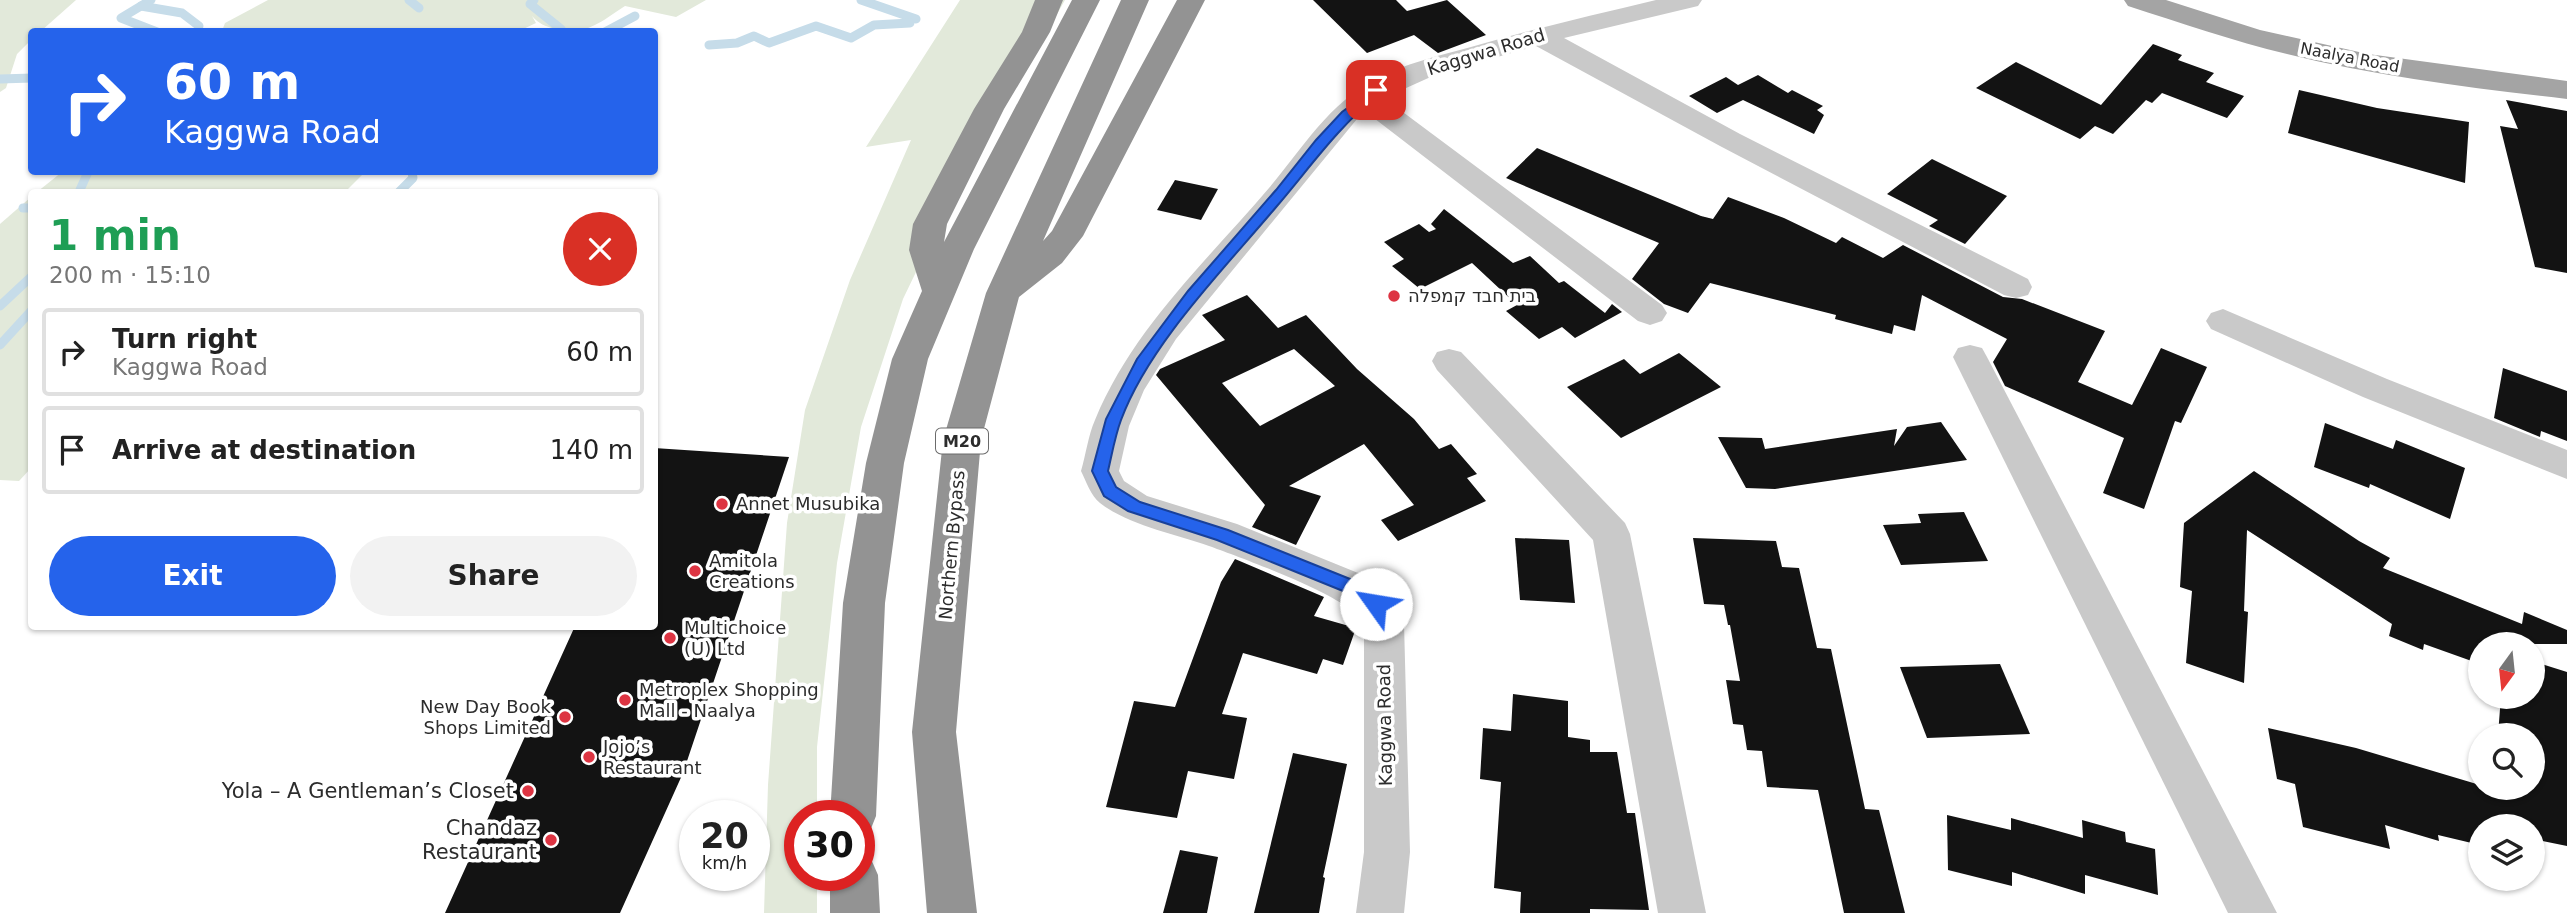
<!DOCTYPE html>
<meta charset="utf-8">
<style>
:root{--surface:#fff;--page:#f2f2f2;--text:#222;--muted:#767676;--line:#e0e0e0;--accent:#2563eb}
body{margin:0;font-family:"DejaVu Sans",Heebo,sans-serif;background:var(--page);color:var(--text);height:100vh;display:flex;flex-direction:column;font-size:26px;white-space:nowrap}
*{box-sizing:border-box;margin:0}
p{font-size:23px;color:var(--muted)}
.icon{flex:none;width:38px;height:38px;fill:none;stroke:currentColor;stroke-width:2;stroke-linecap:round;stroke-linejoin:round}
.map{position:relative;flex:1;overflow:hidden}
.details{position:absolute;left:28px;top:189px;width:630px;height:441px;display:flex;flex-direction:column;background:var(--surface);border-radius:7px;box-shadow:0 2px 5px #0004}
.details>*{flex:none}
.hud{position:absolute;left:28px;top:28px;width:630px;height:147px;border-radius:7px;box-shadow:0 2px 5px #0004;background:#2563eb;color:#fff;overflow:hidden}
.needle{width:46px;rotate:195deg}
.tools{position:absolute;left:2468px;top:632px;display:grid;gap:14px}
.tools a{display:grid;place-items:center;width:77px;height:77px;border-radius:50%;background:var(--surface);box-shadow:0 2px 5px #0004;font-size:35px}
.speed{position:absolute;left:679px;top:800px;display:flex;gap:14px;font-size:35px;font-weight:700;text-align:center}
.speed>*{display:grid;place-content:center;width:91px;height:91px;border-radius:50%;background:var(--surface);box-shadow:0 2px 5px #0004;line-height:1}
.speed small{font-size:18px;font-weight:400}
.speed .limit{border:10px solid #d22;background:#fff;color:#111}
.pin{position:absolute;display:grid;place-items:center;width:60px;height:60px;color:#fff;margin:-30px;border-radius:14px;box-shadow:0 4px 10px #0006}
.me{position:absolute;width:77px;margin:-38px;rotate:302deg;stroke-linejoin:round;filter:drop-shadow(0 0 5px #0008)}
.turn{display:flex;align-items:center;gap:24px;height:147px;padding:0 21px;font-size:32px}
.turn .icon{width:91px;height:91px;stroke-width:2.5}
.turn b{display:block;font-size:49px;line-height:60px}
.round{display:grid;place-items:center;flex:none;width:74px;height:74px;border-radius:37px;background:var(--page)}
.head{display:flex;align-items:center;justify-content:space-between;height:119px;padding:0 21px}
h1{font-size:42px;font-weight:700;line-height:52px;color:#1e9e55}
.primary-button{display:flex;gap:14px;margin-top:auto;padding:14px 21px}
.primary-button a{flex:1;height:80px;border-radius:42px;background:var(--accent);color:#fff;font-size:28px;font-weight:700;line-height:80px;text-align:center}
.primary-button a+a{background:var(--page);color:var(--text)}
ul{padding:0;list-style:none}
li{display:flex;align-items:center;gap:21px;height:88px;margin:0 14px 10px;padding:0 7px;border:4px solid var(--line);border-radius:7px}
li div{flex:1}
li b{display:block;font-size:26px}
li em{font-style:normal}
.map>svg:first-child{display:block}
.green{fill:#e2e9da}
.lines{fill:none;stroke-linecap:round;stroke-linejoin:round}
.stream{stroke:#c6dce9;stroke-width:9}
.building{fill:#131313;fill-rule:evenodd}
.minor{fill:#c9c9c9;fill-rule:evenodd}
.major{fill:#a4a4a4;fill-rule:evenodd}
.highway{fill:#939393;fill-rule:evenodd}
.route{fill:#2563eb;stroke:#184099;stroke-width:2}
.poi-dot{fill:#dd3442;stroke:#fff;stroke-width:2.5}
.labels{text-anchor:middle;stroke-width:7;stroke-linejoin:round;paint-order:stroke}
.far-street-label{font-size:16px;fill:#2c2c2c;stroke:#fff}
.shield{fill:#fff;stroke:#6b6b6b;stroke-width:2}
.shield-label{font-size:16px;font-weight:bold;fill:#2c2c2c}
.street-label{font-size:18px;fill:#2c2c2c;stroke:#fff}
.poi-label{font-size:18px;fill:#2c2c2c;stroke:#fff;text-anchor:start}
.near-poi-label{font-size:21px;fill:#2c2c2c;stroke:#fff;text-anchor:end}
</style>
<div class="map">
<svg width="2567" height="913" viewBox="0 0 2567 913">
<rect width="100%" height="100%" fill="#fff"/>
<g class="green">
<polygon points="0,0 76,0 41,31 32,32 31,40 17,54 6,88 0,92"/>
<path d="M268 0H706L676 17 625 6C602 21 583 38 555 29 545 26 539 24 532 16L536 23 519 31H222L225 23Z"/>
<polygon points="960,0 1065,0 942,218 903,299 861,427 837,563 817,747 817,815 800,816 800,875 817,875 817,913 764,913 768,785 787,523 805,410 850,280 911,140 866,147"/>
<polygon points="62,172 365,172 345,192 37,192"/>
<polygon points="31,197 31,468 19,481 0,480 0,224"/>
</g>
<g class="lines">
<g class="stream">
<polyline points="151,0 121,18 157,32"/>
<polyline points="409,0 419,8"/>
<polyline points="534,0 530,4 561,29 559,32"/>
<polyline points="861,0 916,19"/>
<polyline points="141,6 182,13 199,26"/>
<polyline points="605,32 635,16"/>
<polyline points="709,45 737,43 754,36 769,43 816,26 851,38 874,25 910,23"/>
<polyline points="0,79 32,78"/>
<polyline points="79,192 88,172"/>
<polyline points="399,192 413,178 412,172"/>
<polyline points="23,208 32,208"/>
<polyline points="0,306 32,276"/>
<polyline points="0,345 32,310"/>
</g>
</g>
<g class="building">
<polygon points="1313,0 1396,0 1407,11 1447,0 1486,35 1438,53 1414,35 1367,53"/>
<polygon points="2153,44 2182,55 2178,60 2214,73 2206,82 2244,96 2227,118 2162,93 2152,103 2146,100 2113,134 2095,126 2080,139 1976,88 2016,62 2101,105"/>
<polygon points="1758,75 1788,93 1792,90 1823,106 1817,110 1824,115 1814,134 1743,100 1717,113 1689,96 1726,77 1738,85"/>
<polygon points="2299,90 2377,108 2469,122 2465,183 2288,133"/>
<polygon points="2506,100 2567,111 2567,273 2535,267 2500,126 2518,129"/>
<polygon points="1537,148 1701,216 1713,219 1728,197 1784,218 1836,243 1842,237 1883,258 1903,245 2003,297 2022,299 2105,331 2078,382 2132,405 2161,348 2207,367 2181,423 2175,421 2144,509 2103,493 2124,438 2005,386 1993,362 2007,339 1922,295 1915,331 1894,325 1892,334 1835,319 1836,315 1710,283 1688,313 1664,304 1632,279 1659,243 1506,178"/>
<polygon points="1932,159 2007,196 1965,244 1929,226 1938,220 1887,194"/>
<polygon points="1175,180 1218,189 1201,220 1157,210"/>
<polygon points="1444,209 1513,263 1530,256 1559,283 1564,281 1605,313 1612,304 1622,312 1575,338 1562,327 1539,339 1506,311 1517,305 1472,263 1420,289 1392,266 1404,259 1384,242 1419,224 1429,232 1436,229 1431,224"/>
<path d="M1247 295 1278 328 1306 315 1357 369 1414 419 1439 449 1451 444 1477 474 1467 478 1486 501 1398 541 1381 520 1414 505 1364 444 1289 486 1321 496 1296 545 1252 527 1265 505 1156 375 1160 369 1225 340 1202 315ZM1294 349 1335 386 1260 426 1222 383Z"/>
<polygon points="1679,353 1721,387 1621,438 1567,387 1624,359 1640,374"/>
<polygon points="2503,368 2567,391 2567,441 2541,431 2540,437 2494,418"/>
<polygon points="1941,422 1967,460 1775,489 1746,488 1718,437 1762,438 1765,449 1897,429 1894,446 1907,427"/>
<polygon points="2325,423 2393,449 2396,440 2465,468 2450,519 2370,484 2369,488 2314,467"/>
<polygon points="654,448 789,457 683,773 620,913 445,913 575,626 654,626"/>
<polygon points="2254,471 2359,541 2390,558 2383,568 2522,624 2524,612 2567,630 2567,644 2480,644 2480,664 2424,644 2423,650 2389,636 2392,624 2247,530 2244,611 2248,612 2244,683 2186,663 2192,591 2180,587 2184,523"/>
<polygon points="1964,512 1988,561 1901,565 1883,525 1921,523 1918,514"/>
<polygon points="1515,538 1569,540 1575,603 1520,600"/>
<polygon points="1693,538 1776,541 1782,567 1799,568 1817,648 1831,649 1865,809 1879,810 1905,913 1844,913 1818,790 1767,787 1762,751 1747,750 1743,725 1733,724 1726,680 1740,681 1730,625 1728,625 1724,605 1704,604"/>
<polygon points="1235,559 1324,597 1314,616 1356,628 1343,665 1323,659 1317,674 1243,653 1222,714 1247,718 1234,779 1188,771 1177,818 1106,807 1134,701 1175,707 1221,582"/>
<polygon points="2532,661 2567,672 2567,846 2532,839 2532,826 2480,826 2480,845 2438,835 2439,841 2385,825 2390,849 2303,827 2295,784 2277,779 2268,728 2356,748 2480,785 2480,788 2532,788 2532,735 2498,735 2501,696 2532,696"/>
<polygon points="2000,664 2030,734 1927,738 1900,667"/>
<polygon points="1513,694 1568,701 1568,737 1590,740 1590,752 1617,752 1627,813 1635,813 1649,910 1590,909 1590,913 1520,913 1521,892 1494,888 1501,782 1480,779 1483,728 1511,731"/>
<polygon points="1293,753 1347,764 1323,877 1325,878 1319,913 1254,913"/>
<polygon points="1947,815 2011,830 2011,818 2083,838 2082,820 2125,832 2126,842 2155,849 2158,895 2085,875 2085,894 2012,872 2012,886 1948,870"/>
<polygon points="1180,850 1218,857 1207,913 1163,913"/>
</g>
<g class="lines">
<g class="minor">
<path d="M1656 0H1702L1698 6 1564 38 1740 134 2028 279 2032 287 2028 295 2016 298 2004 295 1720 146 1536 46 1435 75 1384 98 1662 305 1667 313 1662 321 1650 325 1638 321 1366 112 1357 119 1176 339 1144 390 1129 426 1119 471 1124 481 1147 496 1237 524 1363 575 1390 592 1404 623 1410 852 1404 913H1356L1364 852V623C1353 598 1239 557 1209 546 1173 533 1130 526 1100 503 1091 496 1086 481 1081 471 1086 454 1088 436 1095 420 1133 328 1206 262 1269 188 1302 149 1329 103 1376 79 1405 63 1439 56 1471 47 1532 29 1594 15 1656 0Z"/>
<polygon points="2223,309 2387,379 2567,450 2567,479 2363,397 2211,329 2206,321 2211,313"/>
<polygon points="1970,345 1982,348 1987,357 2277,913 2228,913 1953,357 1958,348"/>
<polygon points="1449,349 1461,352 1625,523 1630,534 1706,913 1658,913 1593,540 1437,370 1432,361 1437,352"/>
</g>
<path class="major" d="M2124 0H2166L2260 30 2368 54 2567 81V99C2473 88 2379 77 2287 54 2233 41 2181 23 2128 6Z"/>
<g class="highway">
<polygon points="1035,0 1063,0 1050,32 1004,109 947,224 944,242 1072,0 1100,0 974,249 928,359 904,463 885,603 876,816 870,831 859,835 859,816 830,816 843,603 866,463 892,359 922,291 909,250 913,224 974,109 1022,32"/>
<polygon points="1121,0 1149,0 1043,241 1052,231 1177,0 1205,0 1083,236 1062,263 1019,297 981,440 956,732 977,913 927,913 912,732 943,440 986,293"/>
<polygon points="859,854 871,859 878,875 880,913 830,913 830,875 859,875"/>
</g>
</g>
<path class="route" d="M1376 87 1382 90 1380 93C1337 128 1312 165 1277 206 1225 268 1149 344 1121 420 1115 436 1112 454 1108 471L1116 487 1140 502 1228 530 1355 581 1382 599 1385 604 1382 609 1376 611 1343 591 1217 540 1128 511 1104 496 1092 471 1106 419 1137 359 1188 291 1276 190 1316 140 1342 112Z"/>
<g class="poi-dot">
<circle cx="1394" cy="296" r="7"/>
<circle cx="722" cy="504" r="7"/>
<circle cx="695" cy="571" r="7"/>
<circle cx="670" cy="638" r="7"/>
<circle cx="625" cy="700" r="7"/>
<circle cx="565" cy="717" r="7"/>
<circle cx="589" cy="757" r="7"/>
<circle cx="528" cy="791" r="7"/>
<circle cx="551" cy="840" r="7"/>
</g>
<g class="labels">
<g class="far-street-label">
<text transform="translate(2350 57) rotate(11)" y="6">Naalya Road</text>
</g>
<rect class="shield" x="936" y="428.5" width="52" height="25" rx="5"/>
<g class="shield-label">
<text x="962" y="447">M20</text>
</g>
<g class="street-label">
<text transform="translate(1486 52) rotate(-17)" y="6">Kaggwa Road</text>
<text transform="translate(952 545) rotate(-85)" y="6">Northern Bypass</text>
<text transform="translate(1385 725) rotate(-91)" y="6">Kaggwa Road</text>
</g>
<g class="poi-label">
<text x="1408" y="302">בית חבד קמפלה</text>
<text x="736" y="510">Annet Musubika</text>
<text x="709" y="567">Amitola<tspan x="709" dy="21">Creations</tspan></text>
<text x="684" y="634">Multichoice<tspan x="684" dy="21">(U) Ltd</tspan></text>
<text x="639" y="696">Metroplex Shopping<tspan x="639" dy="21">Mall - Naalya</tspan></text>
<text x="551" y="713" text-anchor="end">New Day Book<tspan x="551" dy="21">Shops Limited</tspan></text>
<text x="603" y="753">Jojo’s<tspan x="603" dy="21">Restaurant</tspan></text>
</g>
<g class="near-poi-label">
<text x="514" y="798">Yola – A Gentleman’s Closet</text>
<text x="537" y="835">Chandaz<tspan x="537" dy="24">Restaurant</tspan></text>
</g>
</g>
</svg>
<div class="tools">
<a><svg class="needle" viewBox="-14 -14 28 28"><path d="M0-13l5 13h-10z" fill="#e53935"/><path d="M0 13l5-13h-10z" fill="#767676"/></svg></a>
<a><svg class="icon" aria-label="search" viewBox="0 0 24 24"><circle cx="10" cy="10" r="6"/><path d="M15 15l6 6"/></svg></a>
<a><svg class="icon" aria-label="layers" viewBox="0 0 24 24"><path d="M12 4l9 5-9 5-9-5zM3 14l9 5 9-5"/></svg></a>
</div>
<div class="speed"><div>20<small>km/h</small></div><div class="limit">30</div></div>
<div class="pin" style="left:1376px;top:90px;background:#d93025"><svg class="icon" aria-label="arrive" viewBox="0 0 24 24"><path d="M6 21V4h12l-3 4 3 4H6"/></svg></div>
<svg class="me" style="left:1376px;top:604px" viewBox="-20 -20 40 40"><circle r="19" fill="#fff"/><path d="M0-13L10 11 0 6-10 11z" fill="#2563eb"/></svg>
<div class="hud">
<div class="turn"><svg class="icon" aria-label="right" viewBox="0 0 24 24"><path d="M7 20v-9h11M14 6l5 5-5 5"/></svg><div><b>60 m</b>Kaggwa Road</div></div>
</div>
<section class="details">
<div class="head"><div><h1>1 min</h1><p>200 m · 15:10</p></div><a class="round" style="background:#d93025;color:#fff"><svg class="icon" aria-label="close" viewBox="0 0 24 24"><path d="M6 6l12 12M18 6L6 18"/></svg></a></div>
<ul>
<li><svg class="icon" aria-label="right" viewBox="0 0 24 24"><path d="M7 20v-9h11M14 6l5 5-5 5"/></svg><div><b>Turn right</b><p>Kaggwa Road</p></div><em>60 m</em></li>
<li><svg class="icon" aria-label="arrive" viewBox="0 0 24 24"><path d="M6 21V4h12l-3 4 3 4H6"/></svg><div><b>Arrive at destination</b></div><em>140 m</em></li>
</ul>
<div class="primary-button"><a>Exit</a><a>Share</a></div>
</section>
</div>
